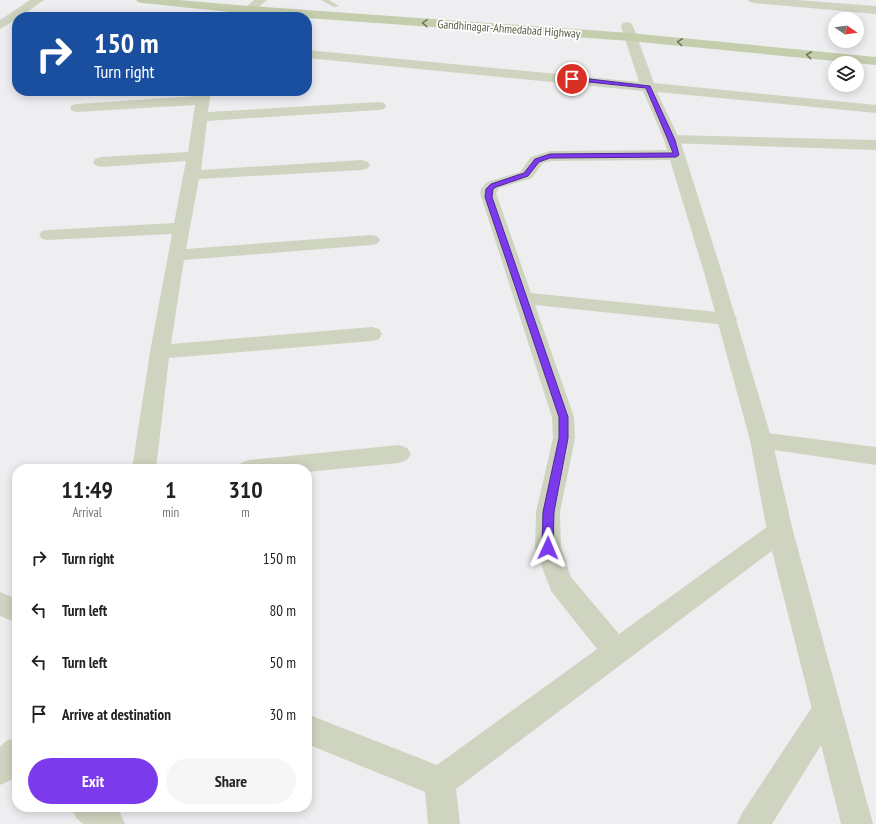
<!DOCTYPE html>
<style>
:root{--surface:#fff;--page:#f6f6f6;--text:#222;--muted:#767676;--accent:#7c3aed}
body{margin:0;font-family:"PT Sans Narrow",sans-serif;background:var(--page);color:var(--text);height:100vh;display:flex;flex-direction:column;font-size:15px;white-space:nowrap}
*{box-sizing:border-box;margin:0}
p{font-size:13px;color:var(--muted)}
.icon{flex:none;width:22px;height:22px;fill:none;stroke:currentColor;stroke-width:2;stroke-linecap:round;stroke-linejoin:round}
.map{position:relative;flex:1;overflow:hidden}
.drawer{position:absolute;left:12px;top:464px;width:300px;height:348px;display:flex;flex-direction:column;background:var(--surface);border-radius:16px;box-shadow:0 2px 10px #0003}
.drawer>*{flex:none}
.top-card{position:absolute;left:12px;top:12px;width:300px;height:84px;border-radius:16px;box-shadow:0 2px 10px #0003;background:#1a4fa0;color:#fff;overflow:hidden}
.needle{width:26px;rotate:103deg}
.controls{position:absolute;left:828px;top:12px;display:grid;gap:8px}
.controls a{display:grid;place-items:center;width:36px;height:36px;border-radius:50%;background:var(--surface);box-shadow:0 2px 10px #0003;font-size:20px}
.pin{position:absolute;display:grid;place-items:center;width:34px;height:34px;color:#fff;margin:-17px;border:2px solid #fff;border-radius:50%;box-shadow:0 1px 4px #0007}
.me{position:absolute;width:44px;margin:-22px;rotate:1deg;stroke-linejoin:round;filter:drop-shadow(0 0 3px #0008)}
.turn{display:flex;align-items:center;gap:14px;height:84px;padding:0 16px;font-size:18px}
.turn .icon{width:52px;height:52px;stroke-width:2.5}
.turn b{display:block;font-size:28px;line-height:34px}
.eta{display:flex;justify-content:space-evenly;align-items:center;height:68px;text-align:center}
.eta b{font-size:24px;font-weight:800;line-height:28px}
.cta{display:flex;gap:8px;margin-top:auto;padding:8px 16px}
.cta a{flex:1;height:46px;border-radius:24px;background:var(--accent);color:#fff;font-size:16px;font-weight:800;line-height:46px;text-align:center}
.cta a+a{background:var(--page);color:var(--text)}
ul{padding:0;list-style:none}
li{display:flex;align-items:center;gap:12px;height:52px;padding:0 16px}
li div{flex:1}
li b{display:block;font-size:15px}
li em{font-style:normal}
.map>svg:first-child{display:block}
.lines{fill:none;stroke-linecap:round;stroke-linejoin:round}
.service{fill:#cfd4c0;fill-rule:evenodd}
.minor{fill:#cfd4c0;fill-rule:evenodd}
.tertiary{fill:#cfd4c0;fill-rule:evenodd}
.primary{fill:#c4ceac;fill-rule:evenodd}
.oneway{stroke:#72785f}
.route{fill:#7c3aed;stroke:#51269a}
.labels{text-anchor:middle;stroke-width:3.5;stroke-linejoin:round;paint-order:stroke}
.far-street-label{font-size:12px;fill:#565c45;stroke:#fff}
</style>
<div class="map">
<svg width="876" height="824" viewBox="0 0 876 824">
<rect width="100%" height="100%" fill="#eeeef1"/>
<g class="lines">
<polygon class="service" points="321,0 329,0 339,6 334,7"/>
<g class="minor">
<polygon points="254,0 267,0 248,17 235,17"/>
<polygon points="197,91 211,91 208,112 379,102 384,103 386,106 384,109 379,110 207,121 201,170 362,160 368,162 370,165 368,168 362,170 199,179 186,249 371,235 377,236 380,240 377,244 371,245 184,260 171,344 372,327 379,329 382,334 379,339 372,341 169,358 156,469 132,469 150,352 172,234 48,240 42,239 39,235 42,231 48,230 174,223 186,161 101,167 95,165 93,162 95,159 101,157 188,152 195,105 77,112 72,111 70,108 72,105 77,104 196,96"/>
<polygon points="672,135 876,140 876,150 667,143 664,140 667,137"/>
<polygon points="676,150 681,152 684,155 681,158 676,160 551,161 543,163 532,178 499,188 496,193 531,293 727,313 734,315 737,319 734,323 727,325 535,305 574,417 575,438 560,512 561,548 571,577 619,634 771,524 780,521 789,524 793,531 789,538 456,789 460,824 428,824 425,792 307,744 307,714 437,765 597,649 551,591 535,548 536,512 553,438 552,417 480,193 481,189 487,182 520,172 531,157 550,151"/>
<polygon points="761,432 876,447 876,465 761,448 753,446 750,440 753,434"/>
<polygon points="399,445 407,448 411,454 407,460 399,463 307,472 307,469 237,469 241,463 249,460"/>
<polygon points="0,592 17,599 17,623 0,616"/>
<polygon points="826,697 836,701 841,711 836,721 772,824 737,824 742,813 816,701"/>
<polygon points="17,737 17,774 11,780 0,785 0,747 6,741"/>
<polygon points="71,807 113,807 120,813 125,824 83,824 76,818"/>
</g>
<g class="tertiary">
<polygon points="30,0 44,0 20,17 17,17 17,19 0,29 0,20"/>
<polygon points="748,0 797,0 876,6 876,14 754,3 750,2"/>
<polygon points="627,22 631,23 633,26 654,83 876,105 876,113 657,92 680,140 724,279 772,440 793,531 873,824 841,824 767,531 750,440 706,279 664,140 643,91 307,58 307,50 639,82 621,26 623,23"/>
</g>
<polygon class="primary" points="136,0 179,0 249,6 630,33 876,57 876,65 630,41 249,14 142,3 138,2"/>
</g>
<defs><path id="oneway-chevron" d="M-2-3.5L2.5 0L-2 3.5" fill="none" stroke-width="1.6" stroke-linecap="round" stroke-linejoin="round"/></defs>
<g class="oneway">
<use href="#oneway-chevron" transform="translate(425 23) rotate(-176)"/>
<use href="#oneway-chevron" transform="translate(680 42) rotate(-174)"/>
<use href="#oneway-chevron" transform="translate(809 55) rotate(-174)"/>
</g>
<polygon class="route" points="572,77 650,86 675,140 679,155 676,157 550,158 539,162 528,176 496,187 493,189 492,197 568,417 568,438 554,512 553,548 551,551 548,552 544,551 542,548 543,512 559,438 559,417 485,197 486,189 491,184 524,173 535,159 550,154 673,153 668,140 646,88 570,80 569,79"/>
<g class="labels">
<g class="far-street-label">
<text transform="translate(509 29) rotate(4)" y="4">Gandhinagar-Ahmedabad Highway</text>
</g>
</g>
</svg>
<div class="controls">
<a><svg class="needle" viewBox="-14 -14 28 28"><path d="M0-13l5 13h-10z" fill="#e53935"/><path d="M0 13l5-13h-10z" fill="#767676"/></svg></a>
<a><svg class="icon" aria-label="layers" viewBox="0 0 24 24"><path d="M12 4l9 5-9 5-9-5zM3 14l9 5 9-5"/></svg></a>
</div>
<div class="pin" style="left:572px;top:79px;background:#d93025"><svg class="icon" aria-label="arrive" viewBox="0 0 24 24"><path d="M6 21V4h12l-3 4 3 4H6"/></svg></div>
<svg class="me" style="left:548px;top:548px" viewBox="-20 -20 40 40"><path d="M0-17L14 15 0 8-14 15z" fill="#7c3aed" stroke="#fff" stroke-width="4"/></svg>
<div class="top-card">
<div class="turn"><svg class="icon" aria-label="right" viewBox="0 0 24 24"><path d="M7 20v-9h11M14 6l5 5-5 5"/></svg><div><b>150 m</b>Turn right</div></div>
</div>
<section class="drawer">
<div class="eta">
<div><b>11:49</b><p>Arrival</p></div>
<div><b>1</b><p>min</p></div>
<div><b>310</b><p>m</p></div>
</div>
<ul>
<li><svg class="icon" aria-label="right" viewBox="0 0 24 24"><path d="M7 20v-9h11M14 6l5 5-5 5"/></svg><div><b>Turn right</b></div><em>150 m</em></li>
<li><svg class="icon" aria-label="left" viewBox="0 0 24 24"><path d="M17 20v-9H6M10 6l-5 5 5 5"/></svg><div><b>Turn left</b></div><em>80 m</em></li>
<li><svg class="icon" aria-label="left" viewBox="0 0 24 24"><path d="M17 20v-9H6M10 6l-5 5 5 5"/></svg><div><b>Turn left</b></div><em>50 m</em></li>
<li><svg class="icon" aria-label="arrive" viewBox="0 0 24 24"><path d="M6 21V4h12l-3 4 3 4H6"/></svg><div><b>Arrive at destination</b></div><em>30 m</em></li>
</ul>
<div class="cta"><a>Exit</a><a>Share</a></div>
</section>
</div>
